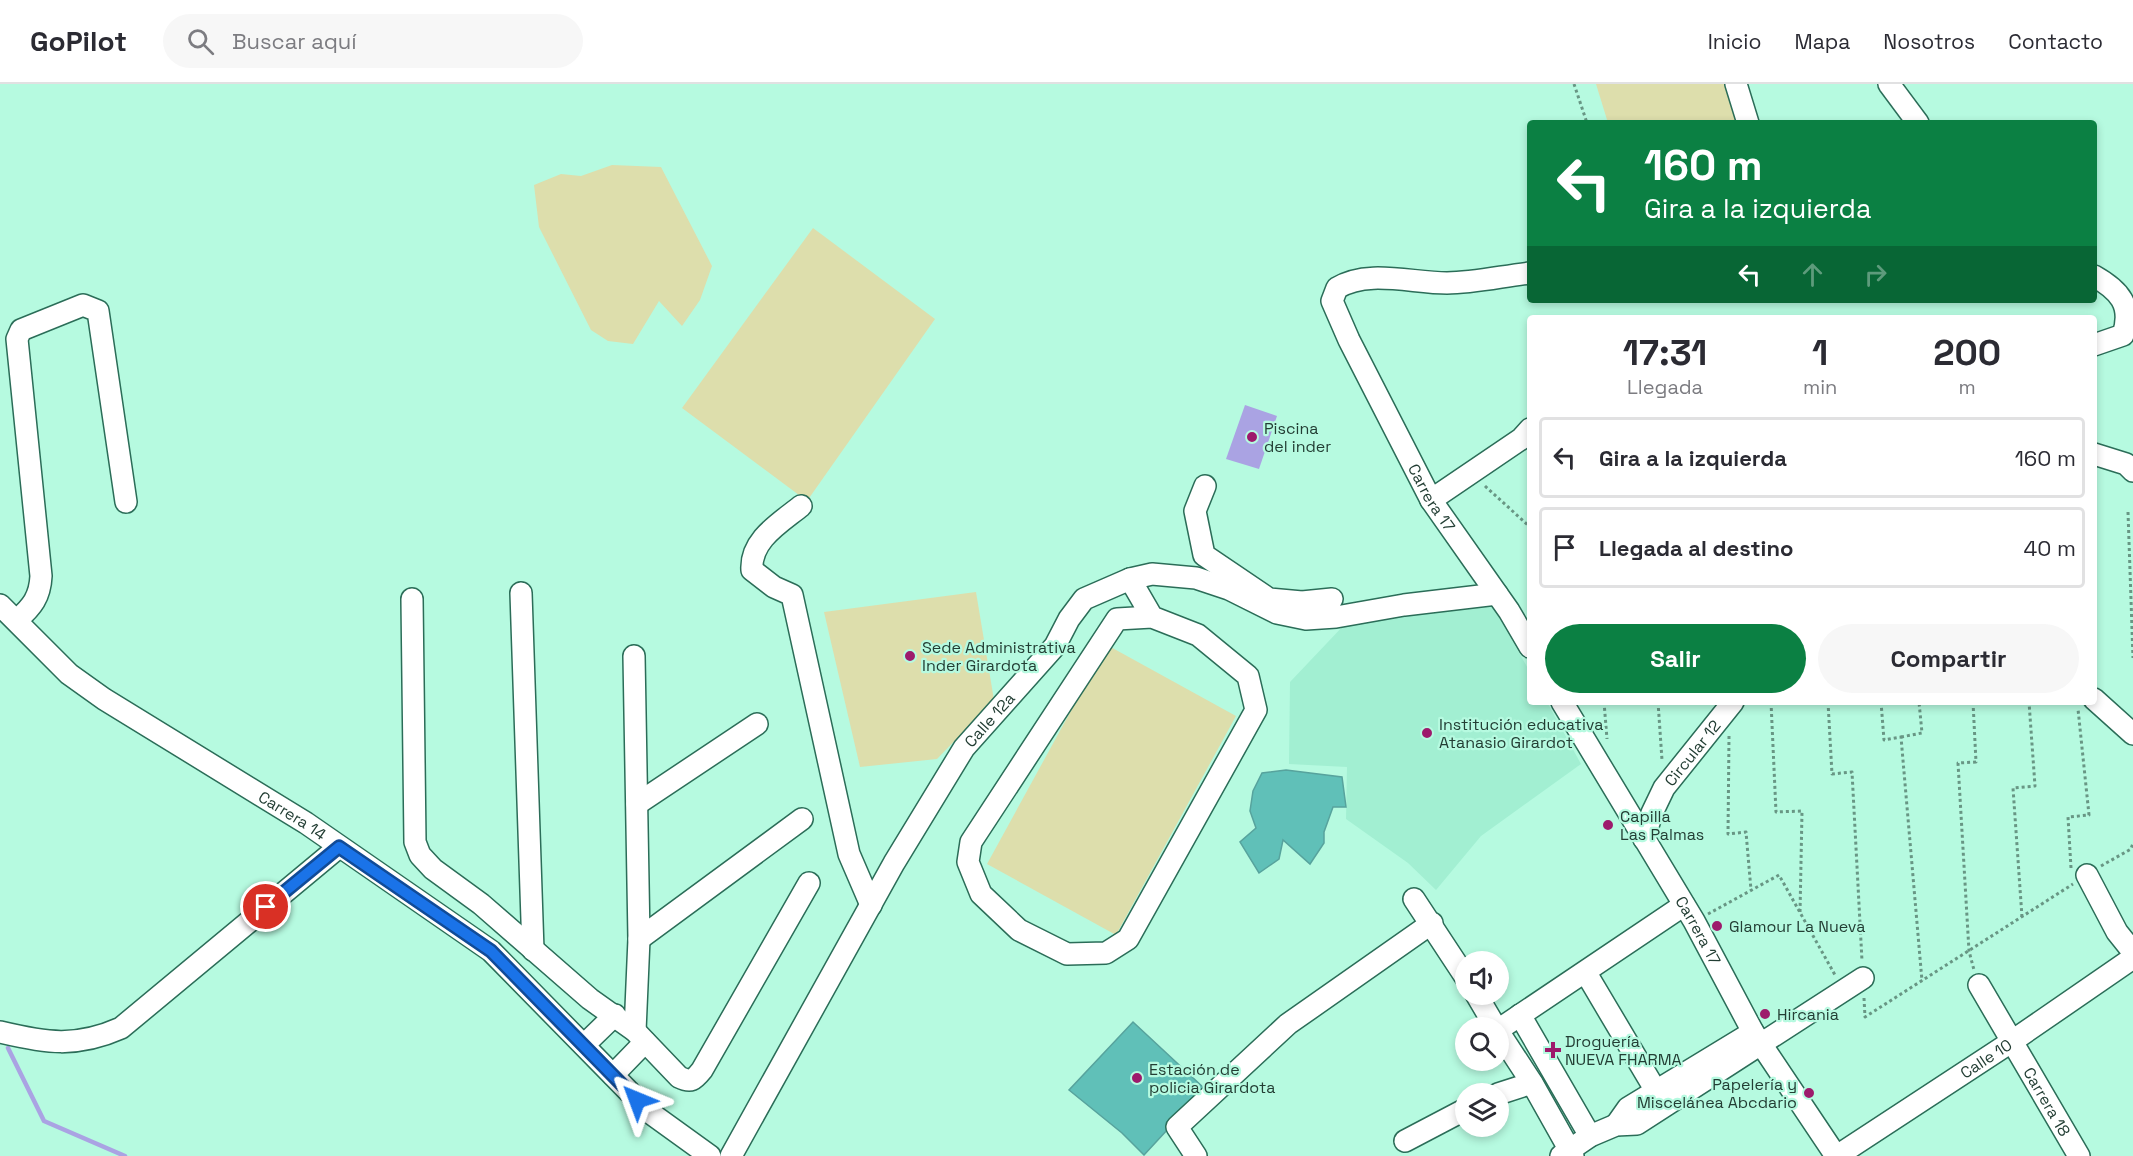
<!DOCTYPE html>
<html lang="es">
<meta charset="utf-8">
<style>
:root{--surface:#fff;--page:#f7f7f7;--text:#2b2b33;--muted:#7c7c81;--line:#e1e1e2;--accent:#0b8043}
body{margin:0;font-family:"Space Grotesk",sans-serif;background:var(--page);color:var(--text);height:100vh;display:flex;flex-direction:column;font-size:22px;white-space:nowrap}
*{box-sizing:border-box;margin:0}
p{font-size:20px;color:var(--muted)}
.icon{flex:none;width:33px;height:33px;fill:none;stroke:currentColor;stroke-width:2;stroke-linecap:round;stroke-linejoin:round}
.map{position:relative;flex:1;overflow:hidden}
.drawer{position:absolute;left:1527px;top:231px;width:570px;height:390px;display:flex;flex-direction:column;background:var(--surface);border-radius:6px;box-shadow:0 3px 9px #0003}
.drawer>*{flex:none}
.guide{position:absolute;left:1527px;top:36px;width:570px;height:183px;border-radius:6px;box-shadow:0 3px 9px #0003;background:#0b8043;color:#fff;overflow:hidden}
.buttons{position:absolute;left:1455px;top:867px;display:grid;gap:12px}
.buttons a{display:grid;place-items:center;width:54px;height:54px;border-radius:50%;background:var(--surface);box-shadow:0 3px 9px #0003;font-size:30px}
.pin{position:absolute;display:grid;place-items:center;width:51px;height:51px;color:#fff;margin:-26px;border:3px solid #fff;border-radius:50%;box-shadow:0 2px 6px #0007}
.me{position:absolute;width:66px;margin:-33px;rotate:316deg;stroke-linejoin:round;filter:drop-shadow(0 0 4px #0008)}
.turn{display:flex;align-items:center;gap:21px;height:126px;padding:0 18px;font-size:27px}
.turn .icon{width:78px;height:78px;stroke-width:2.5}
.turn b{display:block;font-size:42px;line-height:51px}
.lanes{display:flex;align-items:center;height:57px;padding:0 18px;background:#0003;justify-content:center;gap:30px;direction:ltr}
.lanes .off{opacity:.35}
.eta{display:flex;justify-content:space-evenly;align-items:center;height:102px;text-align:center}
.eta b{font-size:36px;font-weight:800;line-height:42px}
.action{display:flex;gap:12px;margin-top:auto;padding:12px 18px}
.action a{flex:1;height:69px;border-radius:36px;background:var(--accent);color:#fff;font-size:24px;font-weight:800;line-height:69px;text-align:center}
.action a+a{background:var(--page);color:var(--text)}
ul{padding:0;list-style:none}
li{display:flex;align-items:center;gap:18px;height:81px;margin:0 12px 9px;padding:0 6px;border:3px solid var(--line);border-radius:6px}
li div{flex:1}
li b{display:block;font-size:22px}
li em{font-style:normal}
header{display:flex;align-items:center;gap:36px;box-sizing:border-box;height:84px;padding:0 30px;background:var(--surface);border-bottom:2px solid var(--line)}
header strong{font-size:28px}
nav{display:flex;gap:33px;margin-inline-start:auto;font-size:21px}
.search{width:420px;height:54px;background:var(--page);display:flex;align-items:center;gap:15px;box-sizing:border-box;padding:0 21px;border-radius:33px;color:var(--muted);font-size:22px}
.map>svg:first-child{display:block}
.built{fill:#a2efd2}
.green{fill:#dddeac}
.water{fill:#aaa3e3}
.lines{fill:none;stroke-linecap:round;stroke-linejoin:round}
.stream{stroke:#aaa3e3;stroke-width:4.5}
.building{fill:#60c0b8;stroke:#57a39d;stroke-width:1.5}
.minor-casing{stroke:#2b6d58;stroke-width:24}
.path{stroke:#689684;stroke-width:3;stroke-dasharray:3 3;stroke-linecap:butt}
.minor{stroke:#fff;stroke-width:21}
.route-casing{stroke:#114b97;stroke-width:15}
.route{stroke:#1a73e8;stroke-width:10}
.poi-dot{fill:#9d1a6c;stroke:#b6fae0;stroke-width:2}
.labels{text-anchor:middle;stroke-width:4.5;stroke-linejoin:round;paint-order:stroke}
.poi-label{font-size:16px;fill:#233e34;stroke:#b6fae0;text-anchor:start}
.street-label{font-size:16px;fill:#233e34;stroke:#b6fae0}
</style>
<header>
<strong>GoPilot</strong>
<div class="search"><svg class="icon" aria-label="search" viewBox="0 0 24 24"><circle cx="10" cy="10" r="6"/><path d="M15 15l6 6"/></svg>Buscar aquí</div>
<nav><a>Inicio</a><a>Mapa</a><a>Nosotros</a><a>Contacto</a></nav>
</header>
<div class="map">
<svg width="2133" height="1072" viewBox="0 0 2133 1072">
<rect width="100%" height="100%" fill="#b6fae0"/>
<polygon class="built" points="1492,521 1530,588 1530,618 1547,618 1581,680 1481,752 1436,806 1408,779 1346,735 1347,683 1289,680 1290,598 1345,540"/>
<g class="green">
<polygon points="1596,0 1729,0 1740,39 1608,39"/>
<polygon points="612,81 661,83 712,182 700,216 682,242 659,217 633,260 608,257 591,246 539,143 534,101 561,90 581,92"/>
<polygon points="813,144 935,235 807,417 682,324"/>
<polygon points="976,508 994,616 937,675 860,683 824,528"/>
<polygon points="1107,561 1236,632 1116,851 987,780"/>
</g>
<polygon class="water" points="1245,321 1277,332 1259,385 1226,375"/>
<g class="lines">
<polyline class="stream" points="8,964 44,1037 125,1072"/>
</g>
<g class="building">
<polygon points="1286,686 1342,693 1346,723 1333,723 1324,748 1324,759 1310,780 1283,756 1279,775 1259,789 1240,758 1256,744 1250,727 1253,707 1262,689"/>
<polygon points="1133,938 1205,1005 1144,1071 1122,1049 1069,1006"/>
</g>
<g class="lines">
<defs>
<g id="minor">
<polyline points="1736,0 1748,39"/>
<polyline points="1889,0 1918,39"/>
<path id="s1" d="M1530 189C1503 192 1474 199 1447 199 1411 199 1368 185 1337 204L1332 217 1349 256 1431 416 1509 527 1530 563"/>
<path d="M2094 192C2119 206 2133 221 2123 251L2094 261"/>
<polyline points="2094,370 2126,380 2133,387"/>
<polyline points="1205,402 1195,427 1204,471 1269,515 1302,518 1332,515"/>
<polyline points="1431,416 1521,355 1530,345"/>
<path d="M801 422C780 439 750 456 752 486L774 503 792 511 849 770 871 821"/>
<polyline points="1130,495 1152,533 1198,551 1248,592 1256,626 1128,855 1106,869 1067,870 1019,846 981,810 968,778 971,758 1117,535 1152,533"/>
<polyline points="521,509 533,866"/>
<path d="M412 515 415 758 420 771 433 785 481 820 590 915 635 947 679 993C691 999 694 996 702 986L809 799"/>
<path id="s2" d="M0 521 69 590 104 615 306 739 491 867 649 1028 710 1072"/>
<path d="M17 536C32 523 40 513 41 492L17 255 21 246 83 221 98 227 126 418"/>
<polyline points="634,572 639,855 635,947"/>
<polyline points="2094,615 2133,650"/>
<path id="s3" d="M1562 618 1694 837 1753 948 1836 1072"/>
<polyline points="637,720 757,640"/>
<path id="s4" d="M1644 755 1652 729 1664 704 1733 618"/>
<polyline points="2087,791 2117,848 2133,868"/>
<polyline points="1414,815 1466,894"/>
<polyline points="639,855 802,735"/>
<polyline points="1586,889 1656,1007"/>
<path id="s5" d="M1979 901 2079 1072"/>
<polyline points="1476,910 1496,944"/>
<polyline points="1520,931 1590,1052"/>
<polyline points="1498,946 1684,821"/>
<polyline points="1498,947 1532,999 1573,1072"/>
<path d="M0 948C46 959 76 964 121 944L339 763"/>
<polyline points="584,961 615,931"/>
<polyline points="613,991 645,958"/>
<polyline points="1498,1010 1532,999"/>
<polyline points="1616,1041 1628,1024 1753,948"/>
<polyline points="1405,1057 1466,1025"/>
<path id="s6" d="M731 1072 894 779 964 664 1055 562 1069 535 1084 515 1130 495 1152 490 1196 494 1229 505 1277 529 1306 535 1336 533 1404 521 1497 510"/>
<polyline points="1196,1072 1177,1043 1288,940 1432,839"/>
<polyline points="1561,1072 1590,1052 1616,1041 1637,1040 1863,894"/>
<path id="s7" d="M1837 1072 2011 958 2133 874"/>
</g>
</defs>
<use href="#minor" class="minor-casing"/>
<g class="path">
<polyline points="1574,0 1587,39"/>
<polyline points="1485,402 1530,443"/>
<polyline points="2128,428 2133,574"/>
<polyline points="1604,618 1607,655"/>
<polyline points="1658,618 1662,676"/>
<polyline points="1771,618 1776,728 1802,727 1800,829"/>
<polyline points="1828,618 1832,690 1852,688 1862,877"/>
<polyline points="1881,618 1884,656 1901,653 1922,897"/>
<polyline points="1973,618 1976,678 1958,679 1969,867 1974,886"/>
<polyline points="1729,652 1728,750 1746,748 1751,806"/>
<polyline points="1901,653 1922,649 1919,618"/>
<polyline points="2101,782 2131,765 2133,759"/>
<polyline points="2071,784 2068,733 2089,731 2078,625"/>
<polyline points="1708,830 1779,791 1835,891"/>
<polyline points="2022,833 2013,704 2035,702 2029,618"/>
<polyline points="1864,914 1865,933 2073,800"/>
</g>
<use href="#minor" class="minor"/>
</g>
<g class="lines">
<defs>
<polyline id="route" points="266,823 339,763 491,867 637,1016"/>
</defs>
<use href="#route" class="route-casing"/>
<use href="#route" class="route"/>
</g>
<g class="poi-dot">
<circle cx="1252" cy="353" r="6"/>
<circle cx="910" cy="572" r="6"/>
<circle cx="1427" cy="649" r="6"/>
<circle cx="1608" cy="741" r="6"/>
<circle cx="1717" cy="842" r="6"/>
<circle cx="1765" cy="930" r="6"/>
<path d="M1550 957h6v6h6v6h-6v6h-6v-6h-6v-6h6z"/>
<circle cx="1137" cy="994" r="6"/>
<circle cx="1809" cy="1009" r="6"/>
</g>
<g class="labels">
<g class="poi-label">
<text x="1264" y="350">Piscina<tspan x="1264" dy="18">del inder</tspan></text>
<text x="922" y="569">Sede Administrativa<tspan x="922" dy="18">Inder Girardota</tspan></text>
<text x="1439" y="646">Institución educativa<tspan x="1439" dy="18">Atanasio Girardot</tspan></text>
<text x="1620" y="738">Capilla<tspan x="1620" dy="18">Las Palmas</tspan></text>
<text x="1729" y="848">Glamour La Nueva</text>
<text x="1777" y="936">Hircania</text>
<text x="1565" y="963">Droguería<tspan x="1565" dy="18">NUEVA FHARMA</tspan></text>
<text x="1149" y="991">Estación de<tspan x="1149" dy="18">policia Girardota</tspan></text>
<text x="1797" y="1006" text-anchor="end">Papelería y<tspan x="1797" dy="18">Miscelánea Abcdario</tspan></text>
</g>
<g class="street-label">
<text dy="6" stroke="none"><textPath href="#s1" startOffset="430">Carrera 17</textPath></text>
<text dy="6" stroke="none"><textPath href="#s6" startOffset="508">Calle 12a</textPath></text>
<text dy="6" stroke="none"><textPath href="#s4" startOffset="100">Circular 12</textPath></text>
<text dy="6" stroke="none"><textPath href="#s2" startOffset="362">Carrera 14</textPath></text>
<text dy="6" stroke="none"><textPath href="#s3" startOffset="266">Carrera 17</textPath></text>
<text dy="6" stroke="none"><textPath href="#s7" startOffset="178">Calle 10</textPath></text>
<text dy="6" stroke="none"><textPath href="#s5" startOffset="135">Carrera 18</textPath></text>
</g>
</g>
</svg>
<div class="buttons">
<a><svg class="icon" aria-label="sound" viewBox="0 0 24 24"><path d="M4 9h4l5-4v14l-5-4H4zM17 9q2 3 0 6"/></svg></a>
<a><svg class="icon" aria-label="search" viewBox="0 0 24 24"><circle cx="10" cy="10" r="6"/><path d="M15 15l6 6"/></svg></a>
<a><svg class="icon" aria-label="layers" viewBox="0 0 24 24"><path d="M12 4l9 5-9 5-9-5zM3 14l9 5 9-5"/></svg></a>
</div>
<div class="pin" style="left:266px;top:823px;background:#d93025"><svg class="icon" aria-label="arrive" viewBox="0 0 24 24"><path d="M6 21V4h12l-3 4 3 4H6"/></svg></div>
<svg class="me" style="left:637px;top:1016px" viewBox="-20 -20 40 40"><path d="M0-17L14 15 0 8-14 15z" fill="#1a73e8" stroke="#fff" stroke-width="4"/></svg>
<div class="guide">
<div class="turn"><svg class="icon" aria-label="left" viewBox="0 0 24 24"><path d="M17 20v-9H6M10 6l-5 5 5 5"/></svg><div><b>160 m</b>Gira a la izquierda</div></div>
<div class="lanes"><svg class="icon" aria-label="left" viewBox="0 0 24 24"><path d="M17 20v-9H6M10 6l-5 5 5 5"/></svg><svg class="icon off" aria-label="ahead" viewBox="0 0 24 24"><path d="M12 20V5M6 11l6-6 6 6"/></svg><svg class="icon off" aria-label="right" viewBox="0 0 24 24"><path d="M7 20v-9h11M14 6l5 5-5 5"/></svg></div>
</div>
<section class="drawer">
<div class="eta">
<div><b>17:31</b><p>Llegada</p></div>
<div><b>1</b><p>min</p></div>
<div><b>200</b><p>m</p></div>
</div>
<ul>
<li><svg class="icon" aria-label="left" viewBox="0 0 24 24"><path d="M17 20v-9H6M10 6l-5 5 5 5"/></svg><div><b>Gira a la izquierda</b></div><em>160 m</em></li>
<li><svg class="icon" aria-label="arrive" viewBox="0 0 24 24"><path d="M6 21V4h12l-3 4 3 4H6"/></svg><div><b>Llegada al destino</b></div><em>40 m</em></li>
</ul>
<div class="action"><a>Salir</a><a>Compartir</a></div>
</section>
</div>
